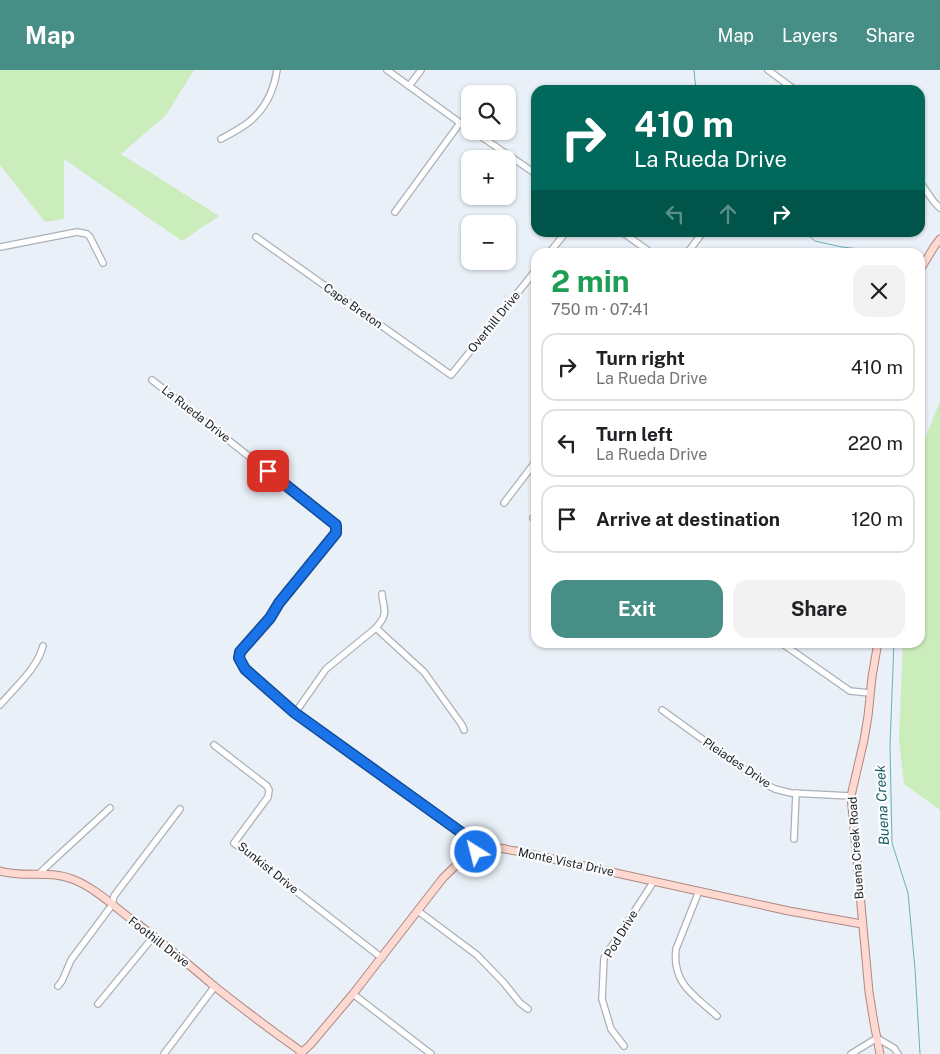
<!DOCTYPE html>
<meta charset="utf-8">
<style>
:root{--surface:#fff;--page:#f2f2f2;--text:#202124;--muted:#757577;--line:#e0e0e0;--accent:#478e87}
body{margin:0;font-family:"Public Sans",sans-serif;background:var(--page);color:var(--text);height:100vh;display:flex;flex-direction:column;font-size:19px;white-space:nowrap}
*{box-sizing:border-box;margin:0}
p{font-size:16px;color:var(--muted)}
.icon{flex:none;width:28px;height:28px;fill:none;stroke:currentColor;stroke-width:2;stroke-linecap:round;stroke-linejoin:round}
.map{position:relative;flex:1;overflow:hidden}
.drawer{position:absolute;left:531px;top:178px;width:394px;height:400px;display:flex;flex-direction:column;background:var(--surface);border-radius:15px;box-shadow:0 1px 4px #0004}
.drawer>*{flex:none}
.hud{position:absolute;left:531px;top:15px;width:394px;height:152px;border-radius:15px;box-shadow:0 1px 4px #0004;background:#00695c;color:#fff;overflow:hidden}
.fabs{position:absolute;left:461px;top:15px;display:grid;gap:10px}
.fabs a{display:grid;place-items:center;width:55px;height:55px;border-radius:10px;background:var(--surface);box-shadow:0 1px 4px #0004;font-size:25px}
.pin{position:absolute;display:grid;place-items:center;width:42px;height:42px;color:#fff;margin:-21px;border-radius:10px;box-shadow:0 2px 8px #0006}
.me{position:absolute;width:55px;margin:-28px;rotate:324deg;stroke-linejoin:round;filter:drop-shadow(0 0 4px #0008)}
.turn{display:flex;align-items:center;gap:18px;height:105px;padding:0 20px;font-size:22px}
.turn .icon{width:65px;height:65px;stroke-width:2.5}
.turn b{display:block;font-size:35px;line-height:42px}
.lanes{display:flex;align-items:center;height:48px;padding:0 20px;background:#0003;justify-content:center;gap:25px;direction:ltr}
.lanes .off{opacity:.35}
.round{display:grid;place-items:center;flex:none;width:52px;height:52px;border-radius:15px;background:var(--page)}
.overview{display:flex;align-items:center;justify-content:space-between;height:85px;padding:0 20px}
h1{font-size:30px;font-weight:700;line-height:38px;color:#1e9e55}
.primary-button{display:flex;gap:10px;margin-top:auto;padding:10px 20px}
.primary-button a{flex:1;height:58px;border-radius:15px;background:var(--accent);color:#fff;font-size:20px;font-weight:700;line-height:58px;text-align:center}
.primary-button a+a{background:var(--page);color:var(--text)}
ul{padding:0;list-style:none}
li{display:flex;align-items:center;gap:15px;height:68px;margin:0 10px 8px;padding:0 10px;border:2px solid var(--line);border-radius:15px}
li div{flex:1}
li b{display:block;font-size:19px}
li em{font-style:normal}
header{display:flex;align-items:center;gap:30px;box-sizing:border-box;height:70px;padding:0 25px;background:var(--accent);color:#fff}
header strong{font-size:24px}
nav{display:flex;gap:28px;margin-inline-start:auto;font-size:18px}
.map>svg:first-child{display:block}
.green{fill:#caedbb}
.lines{fill:none;stroke-linecap:round;stroke-linejoin:round}
.stream{stroke:#64b3b8;stroke-width:1}
.minor-casing{stroke:#abb1b8;stroke-width:8}
.major-casing{stroke:#af8882;stroke-width:9}
.minor{stroke:#fff;stroke-width:5.5}
.major{stroke:#fdd9d1;stroke-width:7}
.route-casing{stroke:#114b97;stroke-width:12}
.route{stroke:#1a73e8;stroke-width:9}
.labels{text-anchor:middle;stroke-width:4.5;stroke-linejoin:round;paint-order:stroke}
.street-label{font-size:12px;fill:#212326;stroke:#fbfcfe}
.water-label{font-size:14px;font-style:italic;fill:#195c60;stroke:#fbfcfe}
</style>
<header>
<strong>Map</strong>
<nav><a>Map</a><a>Layers</a><a>Share</a></nav>
</header>
<div class="map">
<svg width="940" height="984" viewBox="0 0 940 984">
<rect width="100%" height="100%" fill="#e9f0f7"/>
<g class="green">
<polygon points="0,0 194,0 166,45 121,84 219,146 182,171 64,89 64,149 45,152 0,95"/>
<polygon points="940,331 940,740 904,714 899,670 903,573 920,572 920,436 925,369"/>
</g>
<g class="lines">
<g class="stream">
<polyline points="694,0 696,20"/>
<polyline points="805,162 815,171 842,177 877,181 878,182"/>
<polyline points="920,370 921,392 920,398"/>
<polyline points="894,572 890,675 892,773 908,823 915,899 920,984"/>
</g>
<defs>
<g id="minor">
<polyline points="387,0 470,60"/>
<polyline points="768,0 795,20"/>
<polyline points="409,16 421,0"/>
<polyline points="473,61 536,104"/>
<path d="M221 69C230 64 240 59 249 52 265 39 274 20 277 0"/>
<polyline points="920,112 934,132 940,138"/>
<polyline points="395,142 460,53"/>
<polyline points="622,162 650,182"/>
<polyline points="256,167 451,305 536,200"/>
<polyline points="0,177 77,162 87,164 90,167 103,193"/>
<polyline points="550,182 566,162"/>
<polyline points="688,182 703,162"/>
<polyline points="152,310 336,455 336,463 279,533 270,548 240,582 239,589 245,599 295,643 469,768 473,773 476,782"/>
<polyline points="504,433 536,391"/>
<polyline points="533,448 536,445"/>
<path d="M376 558C378 555 381 552 383 548 387 541 382 531 382 524"/>
<polyline points="780,572 850,621 870,623"/>
<path d="M0 635C15 617 37 599 43 576"/>
<polyline points="662,640 763,713 775,719 791,723 851,726"/>
<polyline points="295,643 326,599 376,558 424,602 462,655 464,660"/>
<polyline points="214,675 267,716 269,720 268,727 234,773 382,888"/>
<polyline points="794,769 796,723"/>
<polyline points="39,804 46,797 110,738"/>
<path d="M699 821 676 879C672 914 694 925 717 946"/>
<polyline points="418,841 477,885 504,913 520,933 528,939"/>
<polyline points="58,916 62,911 71,890 112,835 114,826 180,739"/>
<polyline points="353,924 431,984"/>
<polyline points="98,934 154,866"/>
<polyline points="624,976 611,959 602,929 604,888 654,811"/>
<polyline points="164,984 215,916"/>
<polyline points="851,984 877,968 894,978 898,984"/>
</g>
<g id="major">
<polyline points="920,200 934,177 940,169"/>
<polyline points="878,572 872,607 868,646 864,670 851,726 869,922 874,953 880,984"/>
<path d="M0 801C23 808 49 800 72 809 92 816 114 836 131 849 160 870 187 893 214 916 243 939 272 961 302 982"/>
<path d="M300 984 310 975 353 924 443 808C457 794 471 780 492 778 500 777 508 780 516 781L789 841 862 854"/>
</g>
</defs>
<use href="#minor" class="minor-casing"/>
<use href="#major" class="major-casing"/>
<use href="#minor" class="minor"/>
<use href="#major" class="major"/>
</g>
<g class="lines">
<defs>
<polyline id="route" points="268,401 336,455 336,463 279,533 270,548 240,582 239,588 245,599 295,643 469,768 473,773 476,782"/>
</defs>
<use href="#route" class="route-casing"/>
<use href="#route" class="route"/>
</g>
<g class="labels">
<g class="street-label">
<text transform="translate(353 236) rotate(35)" y="4">Cape Breton</text>
<text transform="translate(494 252) rotate(-51)" y="4">Overhill Drive</text>
<text transform="translate(196 344) rotate(38)" y="4">La Rueda Drive</text>
<text transform="translate(737 693) rotate(34)" y="4">Pleiades Drive</text>
<text transform="translate(856 778) rotate(-94)" y="4">Buena Creek Road</text>
<text transform="translate(566 792) rotate(12)" y="4">Monte Vista Drive</text>
<text transform="translate(268 798) rotate(39)" y="4">Sunkist Drive</text>
<text transform="translate(621 864) rotate(-59)" y="4">Pod Drive</text>
<text transform="translate(159 872) rotate(38)" y="4">Foothill Drive</text>
</g>
<g class="water-label">
<text transform="translate(882 735) rotate(-93)" y="5">Buena Creek</text>
</g>
</g>
</svg>
<div class="fabs">
<a><svg class="icon" aria-label="search" viewBox="0 0 24 24"><circle cx="10" cy="10" r="6"/><path d="M15 15l6 6"/></svg></a>
<a>+</a>
<a>−</a>
</div>
<div class="pin" style="left:268px;top:401px;background:#d93025"><svg class="icon" aria-label="arrive" viewBox="0 0 24 24"><path d="M6 21V4h12l-3 4 3 4H6"/></svg></div>
<svg class="me" style="left:476px;top:782px" viewBox="-20 -20 40 40"><circle r="17" fill="#1a73e8" stroke="#fff" stroke-width="3"/><path d="M0-11L8 9 0 5-8 9z" fill="#fff"/></svg>
<div class="hud">
<div class="turn"><svg class="icon" aria-label="right" viewBox="0 0 24 24"><path d="M7 20v-9h11M14 6l5 5-5 5"/></svg><div><b>410 m</b>La Rueda Drive</div></div>
<div class="lanes"><svg class="icon off" aria-label="left" viewBox="0 0 24 24"><path d="M17 20v-9H6M10 6l-5 5 5 5"/></svg><svg class="icon off" aria-label="ahead" viewBox="0 0 24 24"><path d="M12 20V5M6 11l6-6 6 6"/></svg><svg class="icon" aria-label="right" viewBox="0 0 24 24"><path d="M7 20v-9h11M14 6l5 5-5 5"/></svg></div>
</div>
<section class="drawer">
<div class="overview"><div><h1>2 min</h1><p>750 m · 07:41</p></div><a class="round"><svg class="icon" aria-label="close" viewBox="0 0 24 24"><path d="M6 6l12 12M18 6L6 18"/></svg></a></div>
<ul>
<li><svg class="icon" aria-label="right" viewBox="0 0 24 24"><path d="M7 20v-9h11M14 6l5 5-5 5"/></svg><div><b>Turn right</b><p>La Rueda Drive</p></div><em>410 m</em></li>
<li><svg class="icon" aria-label="left" viewBox="0 0 24 24"><path d="M17 20v-9H6M10 6l-5 5 5 5"/></svg><div><b>Turn left</b><p>La Rueda Drive</p></div><em>220 m</em></li>
<li><svg class="icon" aria-label="arrive" viewBox="0 0 24 24"><path d="M6 21V4h12l-3 4 3 4H6"/></svg><div><b>Arrive at destination</b></div><em>120 m</em></li>
</ul>
<div class="primary-button"><a>Exit</a><a>Share</a></div>
</section>
</div>
